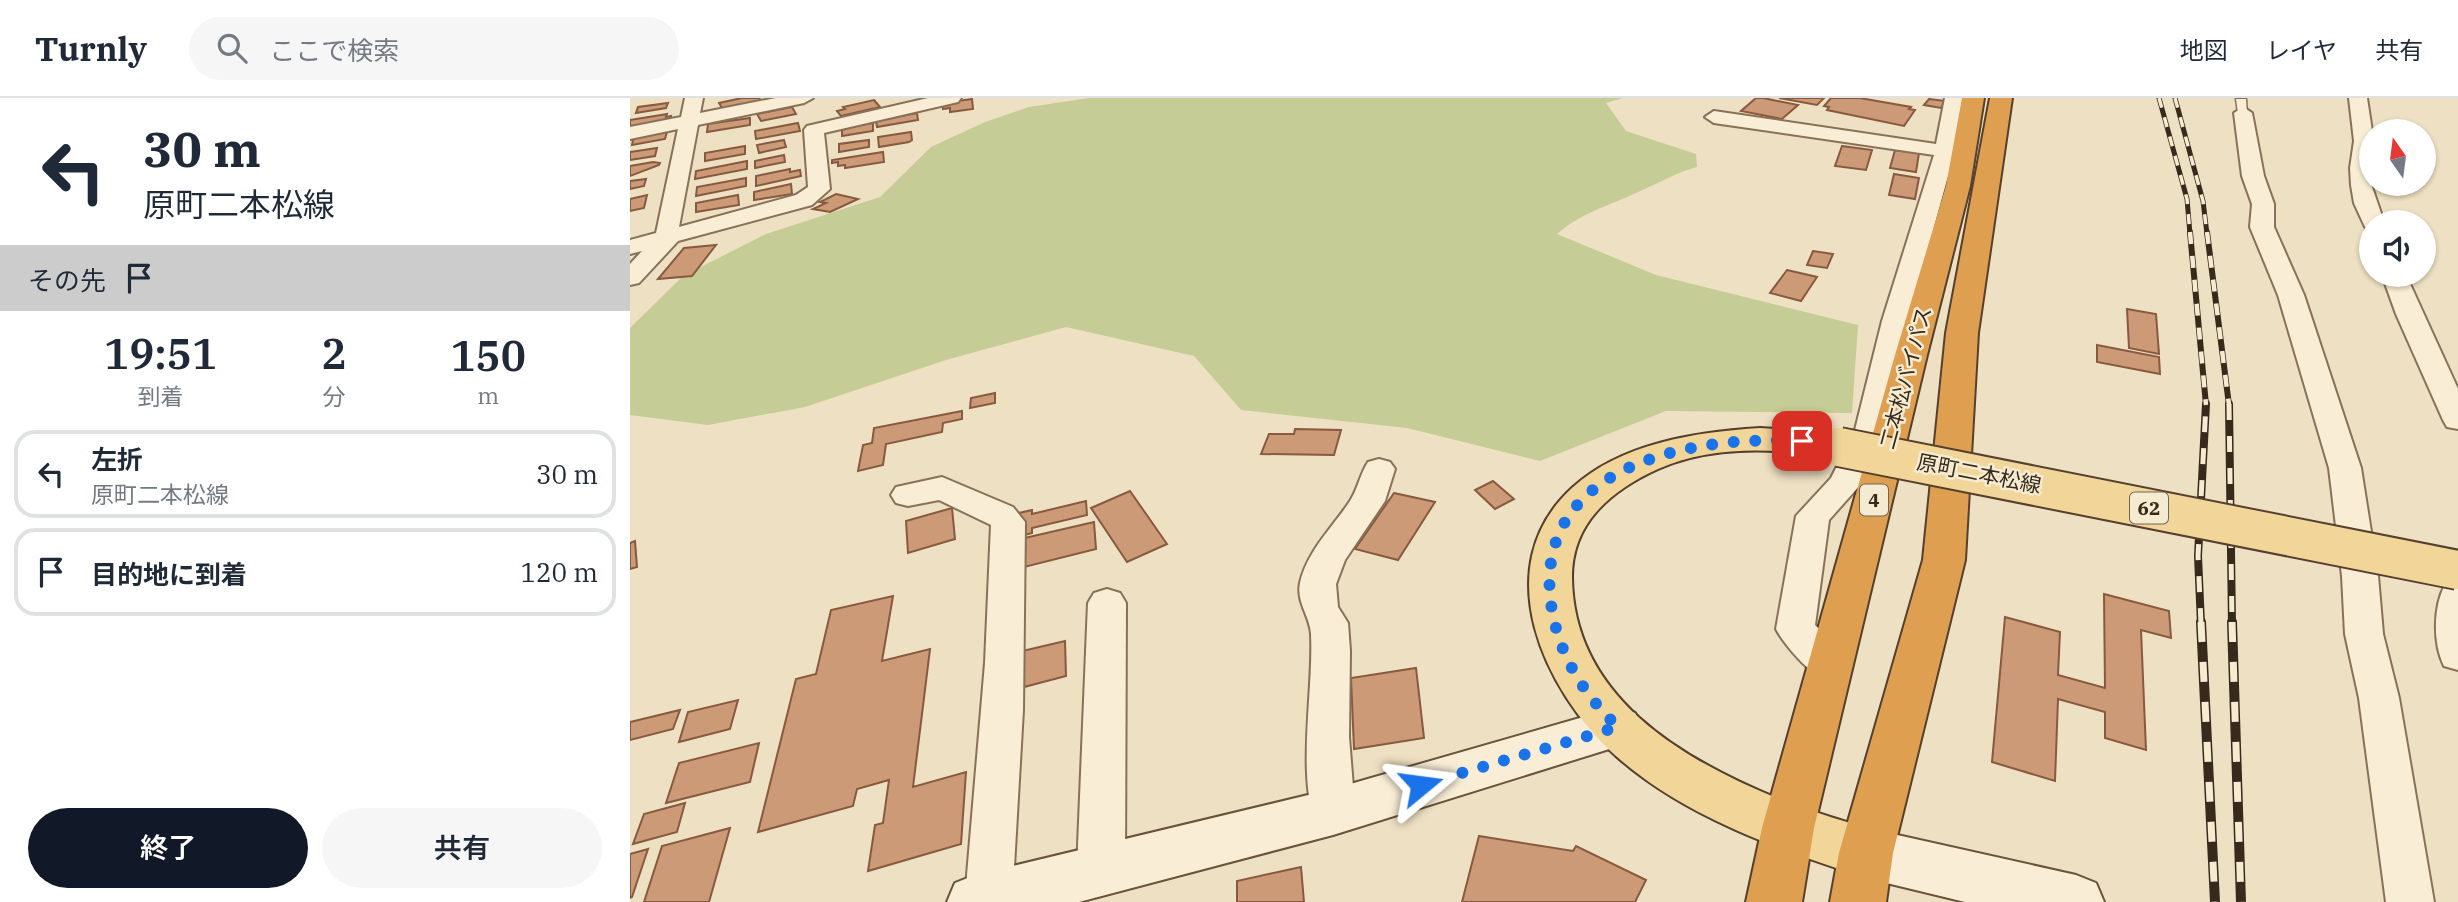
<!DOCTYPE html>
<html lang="ja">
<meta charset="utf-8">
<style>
:root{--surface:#fff;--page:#f6f6f7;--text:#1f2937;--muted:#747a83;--line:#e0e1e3;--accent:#111827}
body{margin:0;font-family:"IBM Plex Serif","Noto Sans JP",serif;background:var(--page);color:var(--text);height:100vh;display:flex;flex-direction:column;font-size:26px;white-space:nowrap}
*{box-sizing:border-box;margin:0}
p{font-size:23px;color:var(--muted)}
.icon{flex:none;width:38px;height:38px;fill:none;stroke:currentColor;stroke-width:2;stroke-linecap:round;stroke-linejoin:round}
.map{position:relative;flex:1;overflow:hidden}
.panel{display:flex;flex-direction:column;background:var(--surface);width:630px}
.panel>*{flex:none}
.top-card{background:#fff;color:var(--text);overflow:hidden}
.needle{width:46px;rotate:346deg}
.tools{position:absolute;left:1729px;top:21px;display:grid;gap:14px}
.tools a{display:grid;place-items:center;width:77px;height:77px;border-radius:50%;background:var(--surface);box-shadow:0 2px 5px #0004;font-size:35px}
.pin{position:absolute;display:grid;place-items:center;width:60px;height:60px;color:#fff;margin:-30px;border-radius:14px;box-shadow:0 4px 10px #0006}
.me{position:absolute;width:77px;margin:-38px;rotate:74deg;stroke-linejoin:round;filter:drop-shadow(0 0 5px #0008)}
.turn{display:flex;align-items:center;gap:24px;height:147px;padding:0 28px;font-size:32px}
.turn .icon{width:91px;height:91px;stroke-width:2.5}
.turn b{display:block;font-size:49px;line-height:60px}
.then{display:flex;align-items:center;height:66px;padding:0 28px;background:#0003;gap:14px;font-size:26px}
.eta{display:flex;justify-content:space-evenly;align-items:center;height:119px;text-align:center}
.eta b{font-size:42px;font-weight:600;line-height:49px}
.action{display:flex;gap:14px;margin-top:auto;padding:14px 28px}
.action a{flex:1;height:80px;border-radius:42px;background:var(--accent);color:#fff;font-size:28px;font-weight:600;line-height:80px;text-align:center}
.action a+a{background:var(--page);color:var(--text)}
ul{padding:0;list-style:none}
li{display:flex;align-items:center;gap:21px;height:88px;margin:0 14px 10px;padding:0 14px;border:4px solid var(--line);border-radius:21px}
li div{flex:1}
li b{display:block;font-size:26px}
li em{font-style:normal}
header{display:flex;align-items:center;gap:42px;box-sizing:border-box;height:98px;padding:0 35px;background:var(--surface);border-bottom:2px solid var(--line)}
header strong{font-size:33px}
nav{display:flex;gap:38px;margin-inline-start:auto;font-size:24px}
.search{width:490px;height:63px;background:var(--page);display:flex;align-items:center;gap:18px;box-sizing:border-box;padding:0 24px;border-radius:38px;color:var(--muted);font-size:26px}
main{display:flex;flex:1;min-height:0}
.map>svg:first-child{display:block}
.green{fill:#c6cc95}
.building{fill:#cd9a77;stroke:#875a3f;stroke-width:2}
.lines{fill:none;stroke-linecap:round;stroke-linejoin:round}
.lane-casing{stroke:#887159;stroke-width:3}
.street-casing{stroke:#887159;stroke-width:4}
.secondary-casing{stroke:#6a523c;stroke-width:4}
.primary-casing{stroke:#553f2d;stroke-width:4}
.highway-casing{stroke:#553f2d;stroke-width:4}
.lane{fill:#f9eed5;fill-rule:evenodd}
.street{fill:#f9eed5;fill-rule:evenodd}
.secondary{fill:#f9eed5;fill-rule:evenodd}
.primary{fill:#f2d599;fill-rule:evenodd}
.highway{fill:#de9f51;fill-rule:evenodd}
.rail-far3-casing{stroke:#372a1d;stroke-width:5}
.rail-far2-casing{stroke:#372a1d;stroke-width:6}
.rail-far1-casing{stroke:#372a1d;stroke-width:8}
.rail-casing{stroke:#372a1d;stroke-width:10}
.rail-far3{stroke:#f5ebd1;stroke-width:3.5;stroke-dasharray:10;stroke-linecap:butt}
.rail-far2{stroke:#f5ebd1;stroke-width:4.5;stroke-dasharray:12;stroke-linecap:butt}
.rail-far1{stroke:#f5ebd1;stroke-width:5;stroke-dasharray:16;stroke-linecap:butt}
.rail{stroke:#f5ebd1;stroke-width:7;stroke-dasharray:20;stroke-linecap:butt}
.primary-bridge-casing{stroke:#553f2d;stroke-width:42;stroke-linecap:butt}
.primary-bridge{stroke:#f2d599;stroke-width:38}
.route{stroke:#1a73e8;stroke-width:12;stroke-dasharray:0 21.6}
.labels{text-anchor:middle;stroke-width:5;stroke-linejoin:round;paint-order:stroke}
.shield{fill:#f5ebd1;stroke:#706453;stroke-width:2}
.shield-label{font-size:19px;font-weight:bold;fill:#372a1d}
.street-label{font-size:21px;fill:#372a1d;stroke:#f5ebd1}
</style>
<header>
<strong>Turnly</strong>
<div class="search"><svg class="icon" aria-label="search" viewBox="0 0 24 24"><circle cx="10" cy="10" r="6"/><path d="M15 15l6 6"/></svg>ここで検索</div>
<nav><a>地図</a><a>レイヤ</a><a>共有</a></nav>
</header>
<main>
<section class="panel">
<div class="top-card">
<div class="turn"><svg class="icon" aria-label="left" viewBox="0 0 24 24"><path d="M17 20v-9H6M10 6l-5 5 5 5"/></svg><div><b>30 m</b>原町二本松線</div></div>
<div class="then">その先<svg class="icon" aria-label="arrive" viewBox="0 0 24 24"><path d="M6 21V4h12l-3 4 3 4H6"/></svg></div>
</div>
<div class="eta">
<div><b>19:51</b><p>到着</p></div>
<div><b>2</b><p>分</p></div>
<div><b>150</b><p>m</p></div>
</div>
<ul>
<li><svg class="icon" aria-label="left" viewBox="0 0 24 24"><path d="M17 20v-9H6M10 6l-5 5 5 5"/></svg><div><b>左折</b><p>原町二本松線</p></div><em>30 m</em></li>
<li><svg class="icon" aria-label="arrive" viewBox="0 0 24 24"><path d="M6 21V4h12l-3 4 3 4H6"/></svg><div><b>目的地に到着</b></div><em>120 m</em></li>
</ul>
<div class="action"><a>終了</a><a>共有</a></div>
</section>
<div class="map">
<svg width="1828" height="804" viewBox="0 0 1828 804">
<rect width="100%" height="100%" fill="#eee0c2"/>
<path class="green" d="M459 0H993L976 5 996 33 1066 56 1067 69C1045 75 1027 86 1006 95 978 108 951 115 927 136L1026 177 1228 227 1222 315 1036 313 910 363 777 330 611 312 564 258 436 229 316 262 175 309 78 327 0 317V230L53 178 136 136 250 99 301 49 355 24 399 9Z"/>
<g class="building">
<polygon points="112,0 129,0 131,3 92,10 89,5"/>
<polygon points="1126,0 1133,0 1168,7 1152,21 1111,13"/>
<polygon points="1149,0 1194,0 1187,7"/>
<polygon points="1201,0 1230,0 1281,9 1279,11 1285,12 1274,28 1197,12 1199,9 1194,8"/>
<polygon points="342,1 343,11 320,14 320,10 313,11 313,8 320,7 320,4"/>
<polygon points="1299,1 1315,3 1311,10 1294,7"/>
<polygon points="244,2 250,9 211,18 207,13 215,11 213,9"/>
<polygon points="38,5 36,10 6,15 8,9"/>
<polygon points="162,9 166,16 131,23 127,16"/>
<polygon points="287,15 288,22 247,29 246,23"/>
<polygon points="37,16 36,19 41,18 40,23 0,29 0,22"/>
<polygon points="120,20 120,27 77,34 78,26"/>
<polygon points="168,25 170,33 126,41 125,33"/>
<polygon points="243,25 243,33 212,38 212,32 220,29"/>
<polygon points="37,34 35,41 2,47 3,42 8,39"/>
<polygon points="281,34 282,42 279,44 249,49 248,39"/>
<polygon points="154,42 156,49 129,55 127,47"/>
<polygon points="239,42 239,49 209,54 209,46"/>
<polygon points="115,48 115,56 75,63 75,55"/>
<polygon points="1212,48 1242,52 1236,72 1205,68"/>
<polygon points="27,50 25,58 0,62 0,54"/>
<polygon points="1265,52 1289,55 1286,74 1260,70"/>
<polygon points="253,54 254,64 215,70 215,67 208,68 208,64 202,65 202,62"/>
<polygon points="154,57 155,64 125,70 125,63"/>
<polygon points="117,63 117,71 65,81 66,73"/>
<polygon points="23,64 30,65 29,67 0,78 0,68"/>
<polygon points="160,71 160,74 170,72 171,78 126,88 126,78"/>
<polygon points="1264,76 1289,80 1285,101 1259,97"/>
<polygon points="116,80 116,88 66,98 67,89"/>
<polygon points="16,81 14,88 0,91 0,83"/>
<polygon points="161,86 162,96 124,102 124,94"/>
<polygon points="206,96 228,101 200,114 183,111 196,105 190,104"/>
<polygon points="17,97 14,110 0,113 0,101"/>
<polygon points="108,97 109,107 66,114 66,105"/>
<polygon points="86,147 62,178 28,181 54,150"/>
<polygon points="1183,153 1203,156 1197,170 1177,167"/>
<polygon points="1157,172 1187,179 1171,203 1140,195"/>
<polygon points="1497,211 1526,216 1529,256 1499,250"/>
<polygon points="1467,247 1529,259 1530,276 1467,264"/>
<polygon points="365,295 365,305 340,310 341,300"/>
<polygon points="332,313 332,321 313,325 312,334 256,346 253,367 228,373 233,347 242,345 244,330"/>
<polygon points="665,331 711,332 704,357 631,356 639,336 664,336"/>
<polygon points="863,383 884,401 865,411 845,392"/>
<polygon points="500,393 537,446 497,464 461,410"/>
<polygon points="764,395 805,404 768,462 725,451"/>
<polygon points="456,403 457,417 402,430 402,435 380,441 380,417 402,412 402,416"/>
<polygon points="322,410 325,441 278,455 276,423"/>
<polygon points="464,424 466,451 386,471 386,442"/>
<polygon points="5,443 7,469 0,471 0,445"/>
<polygon points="1474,496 1539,513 1541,540 1511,532 1516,652 1475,640 1475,614 1428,601 1425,683 1362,664 1375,519 1430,534 1428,577 1475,590"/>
<polygon points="263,498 252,563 300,551 283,689 336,674 331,746 238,773 245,727 253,725 259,682 227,691 223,708 128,734 166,581 186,576 201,512"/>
<polygon points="435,543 436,578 379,593 380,556"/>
<polygon points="786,570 794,640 724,651 721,580"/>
<polygon points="108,602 100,631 49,644 58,614"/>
<polygon points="50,612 43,631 0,642 0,624"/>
<polygon points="129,645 120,684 36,705 49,665"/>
<polygon points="55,705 47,734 3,746 14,716"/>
<polygon points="100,730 79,804 14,804 32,748"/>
<polygon points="849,738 943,753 946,748 1016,782 1005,804 832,804"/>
<polygon points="18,751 2,799 0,800 0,756"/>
<polygon points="671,769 674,804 607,804 607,783"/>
</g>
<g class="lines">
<defs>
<polygon id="lane" points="1606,1 1616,1 1617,17 1608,15"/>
<g id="street">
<polygon points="55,0 73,0 70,15 146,0 183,0 174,5 68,27 49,129 166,97 178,89 174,32 177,28 298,0 331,0 328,4 194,35 200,91 182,107 48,143 9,185 0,187 0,166 12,153 0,156 0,142 26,135 48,31 0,41 0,29 51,19"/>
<path d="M1315 0H1333L1325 53 1278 223 1255 332 1231 386 1199 422 1185 527 1216 557 1222 568 1216 579C1210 581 1205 584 1199 583 1182 580 1154 546 1146 531L1166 418 1201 380 1225 332 1252 223 1304 57 1084 25 1075 19 1084 13 1306 46Z"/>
<polygon points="1719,0 1737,0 1742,33 1741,86 1754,124 1741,124 1741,130 1735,129 1724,105 1721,87 1720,70 1724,43"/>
<polygon points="1613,9 1622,15 1634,78 1644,106 1644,129 1674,197 1731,370 1748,478 1753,536 1769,600 1804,804 1756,804 1729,600 1715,536 1712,478 1699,370 1648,197 1620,129 1622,106 1612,78 1604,15"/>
<polygon points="1752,177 1776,177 1828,291 1828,331 1817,329 1813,322 1766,216"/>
<path d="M749 361 760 364 765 371 755 403 715 462 706 486 708 509 718 525 720 553 719 639 725 714 719 728 703 734 687 728C666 681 684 590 681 536 680 518 666 504 670 485 677 453 703 429 720 403 728 391 730 376 738 364Z"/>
<polygon points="312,379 383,409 395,424 393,612 382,804 336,804 335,801 355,565 361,427 309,402 278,408 266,405 261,397 266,389"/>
<path d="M1828 483V572L1814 568C1803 546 1803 509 1815 487Z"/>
<polygon points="477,491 490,495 496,505 495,772 488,788 471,794 454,788 447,772 458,505 464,495"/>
</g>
<g id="secondary">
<polygon points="988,609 1005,615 1012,629 1005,643 703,737 449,804 317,804 325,785 345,777 703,691"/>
<polygon points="1236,730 1446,777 1466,785 1474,804 1335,804 1236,780 1217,773 1209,755 1217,737"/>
</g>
<path id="primary" d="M1130 330 1180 333 1222 341 1227 349 1222 357C1201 362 1180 356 1159 354 1117 350 1067 353 1028 371 982 392 942 424 942 479 943 598 1051 661 1149 701 1184 715 1220 724 1255 737L1263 755 1255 773 1236 780C1149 751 1056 720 986 658 914 593 856 469 942 390 991 345 1066 334 1130 330Z"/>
<g id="highway">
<polygon points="1332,0 1354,0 1340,88 1297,257 1184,730 1172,804 1116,804 1132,730 1265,257 1316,88"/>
<polygon points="1360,0 1382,0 1348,235 1335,462 1263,755 1256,804 1200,804 1209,755 1293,462 1316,235"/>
</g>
</defs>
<use href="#lane" class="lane-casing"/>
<use href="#street" class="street-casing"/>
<use href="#secondary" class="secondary-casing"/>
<use href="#primary" class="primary-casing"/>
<use href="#highway" class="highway-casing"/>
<use href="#lane" class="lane"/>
<use href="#street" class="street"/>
<use href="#secondary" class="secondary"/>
<use href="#primary" class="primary"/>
<use href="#highway" class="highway"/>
<defs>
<g id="rail-far3">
<polyline points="1529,0 1557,101 1560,136"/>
<polyline points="1545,0 1573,103 1577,136"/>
</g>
<g id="rail-far2">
<polyline points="1560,134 1576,307"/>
<polyline points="1577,134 1599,307"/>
</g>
<g id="rail-far1">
<polyline points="1599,306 1602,526"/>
<polyline points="1571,526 1568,458 1576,306"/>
</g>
<g id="rail">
<polyline points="1571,524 1585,804"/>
<polyline points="1602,524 1611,804"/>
</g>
</defs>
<use href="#rail-far3" class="rail-far3-casing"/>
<use href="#rail-far2" class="rail-far2-casing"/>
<use href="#rail-far1" class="rail-far1-casing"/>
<use href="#rail" class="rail-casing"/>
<use href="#rail-far3" class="rail-far3"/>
<use href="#rail-far2" class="rail-far2"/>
<use href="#rail-far1" class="rail-far1"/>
<use href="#rail" class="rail"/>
<defs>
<polyline id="primary-bridge" points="1209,349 1828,472"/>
</defs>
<use href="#primary-bridge" class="primary-bridge-casing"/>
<use href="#primary-bridge" class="primary-bridge"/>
</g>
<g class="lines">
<path class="route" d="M791 687 988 629C952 595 928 555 921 506 902 364 1068 337 1172 343"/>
</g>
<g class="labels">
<g class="shield">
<rect x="1230" y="386.5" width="28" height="31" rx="5"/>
<rect x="1500" y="394.5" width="38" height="31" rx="5"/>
</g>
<g class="shield-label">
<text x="1244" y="409">4</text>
<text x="1519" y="417">62</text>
</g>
<g class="street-label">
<text transform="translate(1276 280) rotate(-75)" y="7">二本松バイパス</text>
<text transform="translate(1349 376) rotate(11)" y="7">原町二本松線</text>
</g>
</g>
</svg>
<div class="tools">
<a><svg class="needle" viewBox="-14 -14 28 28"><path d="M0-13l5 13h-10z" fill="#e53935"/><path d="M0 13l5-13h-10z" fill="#747a83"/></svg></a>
<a><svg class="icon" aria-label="sound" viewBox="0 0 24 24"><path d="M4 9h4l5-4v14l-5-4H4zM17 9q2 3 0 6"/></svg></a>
</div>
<div class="pin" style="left:1172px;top:343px;background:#d93025"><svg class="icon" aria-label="arrive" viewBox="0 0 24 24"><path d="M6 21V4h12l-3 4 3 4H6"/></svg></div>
<svg class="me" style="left:791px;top:687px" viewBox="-20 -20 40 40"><path d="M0-17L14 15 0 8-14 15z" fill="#1a73e8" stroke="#fff" stroke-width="4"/></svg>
</div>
</main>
